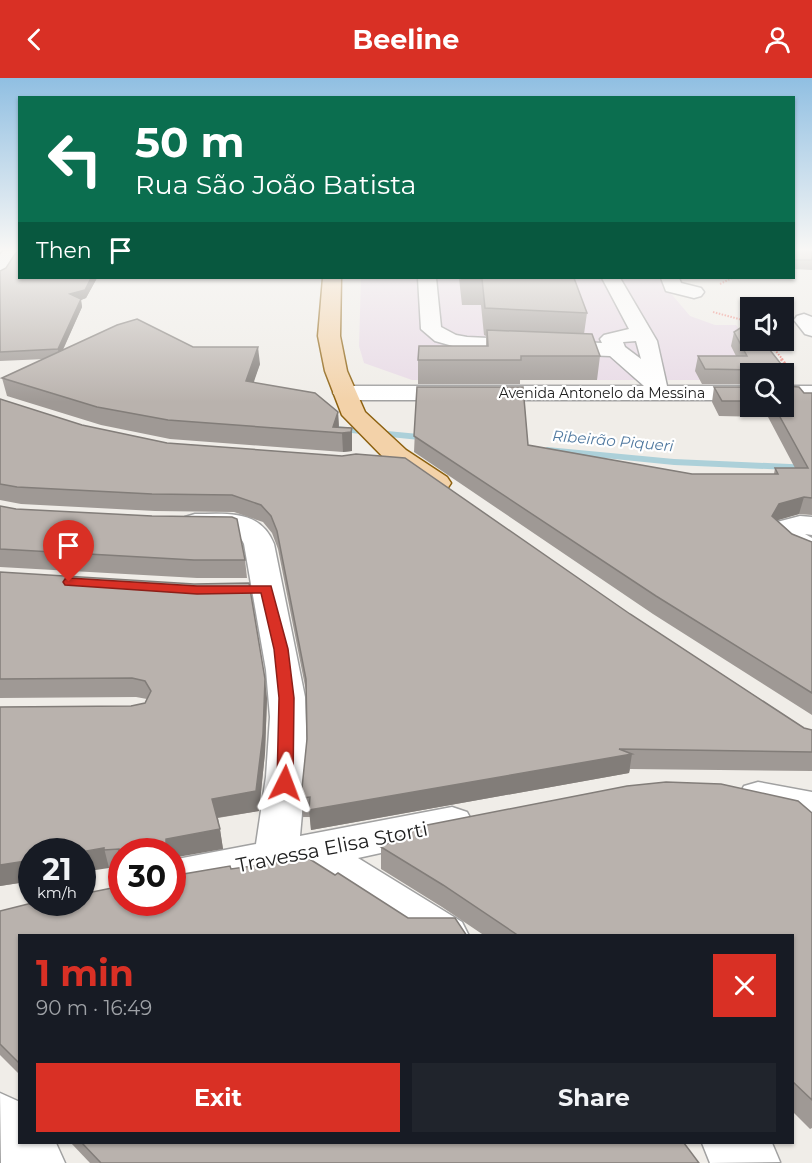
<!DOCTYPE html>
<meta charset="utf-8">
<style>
:root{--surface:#171b24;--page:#20242c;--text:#f1f3f6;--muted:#9ea1a6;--accent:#d93025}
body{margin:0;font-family:Montserrat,sans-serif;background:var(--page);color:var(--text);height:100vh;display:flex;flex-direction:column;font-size:22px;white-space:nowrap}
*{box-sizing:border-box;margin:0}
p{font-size:20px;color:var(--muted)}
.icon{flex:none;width:33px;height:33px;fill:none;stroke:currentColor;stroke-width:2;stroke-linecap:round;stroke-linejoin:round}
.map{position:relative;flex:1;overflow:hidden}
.drawer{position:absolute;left:18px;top:856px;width:776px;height:210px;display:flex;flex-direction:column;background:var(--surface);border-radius:0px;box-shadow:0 2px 4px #0004}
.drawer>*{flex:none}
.top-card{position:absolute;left:18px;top:18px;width:777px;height:183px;border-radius:0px;box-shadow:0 2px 4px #0004;background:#0b6e4f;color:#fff;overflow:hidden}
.controls{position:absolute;left:740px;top:219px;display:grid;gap:12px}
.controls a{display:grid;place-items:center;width:54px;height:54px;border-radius:0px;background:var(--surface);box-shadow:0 2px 4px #0004;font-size:30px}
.speed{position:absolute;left:18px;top:760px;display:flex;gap:12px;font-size:30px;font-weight:700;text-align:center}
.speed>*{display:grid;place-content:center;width:78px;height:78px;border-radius:50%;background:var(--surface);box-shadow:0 2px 4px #0004;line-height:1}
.speed small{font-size:15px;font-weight:400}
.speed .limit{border:9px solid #d22;background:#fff;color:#111}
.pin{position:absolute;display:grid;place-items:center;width:51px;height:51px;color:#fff;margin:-62px -26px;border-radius:50% 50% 50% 0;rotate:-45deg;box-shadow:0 0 6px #0007}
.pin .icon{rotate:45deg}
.me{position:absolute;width:66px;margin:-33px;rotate:3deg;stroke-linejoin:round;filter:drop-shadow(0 0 4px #0008)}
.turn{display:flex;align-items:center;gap:21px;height:126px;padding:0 18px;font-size:27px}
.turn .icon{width:78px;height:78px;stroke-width:2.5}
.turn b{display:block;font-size:42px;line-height:51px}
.then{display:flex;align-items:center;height:57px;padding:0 18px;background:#0003;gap:12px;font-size:22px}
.round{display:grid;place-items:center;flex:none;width:63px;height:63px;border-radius:0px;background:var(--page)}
.headline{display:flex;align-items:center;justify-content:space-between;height:102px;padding:0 18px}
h1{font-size:36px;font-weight:700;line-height:45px;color:var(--accent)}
.cta{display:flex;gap:12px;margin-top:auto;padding:12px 18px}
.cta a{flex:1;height:69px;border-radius:0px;background:var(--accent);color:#fff;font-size:24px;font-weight:700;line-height:69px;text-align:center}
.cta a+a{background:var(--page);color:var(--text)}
header{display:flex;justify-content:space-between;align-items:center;height:78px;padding:0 18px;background:var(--accent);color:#fff;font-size:27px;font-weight:700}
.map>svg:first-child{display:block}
.industrial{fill:#e8dae6}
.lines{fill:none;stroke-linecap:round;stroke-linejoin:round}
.stream{fill:#acd0d9;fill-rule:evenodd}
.minor-casing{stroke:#a1a1a1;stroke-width:3}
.major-casing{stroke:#8d610f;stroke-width:3}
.path-far1{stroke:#ed857b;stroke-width:2;stroke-dasharray:1.5 1.5;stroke-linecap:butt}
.path{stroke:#ed857b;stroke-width:3;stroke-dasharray:2 2;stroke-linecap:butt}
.minor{fill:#fff;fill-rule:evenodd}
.major{fill:#f3d2a9;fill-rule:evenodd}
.wall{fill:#9f9995}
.shaded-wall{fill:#827d79}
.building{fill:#b9b2ad;stroke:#827d79;stroke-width:1.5}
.route{fill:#d93025;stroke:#8d1f18;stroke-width:1.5}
.labels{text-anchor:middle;stroke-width:4.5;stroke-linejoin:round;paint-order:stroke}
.far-street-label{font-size:14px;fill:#202020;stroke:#fff}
.far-water-label{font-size:15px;font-style:italic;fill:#527aa0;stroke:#fff}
.near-street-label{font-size:20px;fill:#202020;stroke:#fff}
</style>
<header><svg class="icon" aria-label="back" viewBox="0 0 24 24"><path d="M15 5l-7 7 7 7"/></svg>Beeline<svg class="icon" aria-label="person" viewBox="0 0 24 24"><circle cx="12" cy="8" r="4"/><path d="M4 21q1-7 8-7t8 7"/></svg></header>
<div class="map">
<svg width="812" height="1085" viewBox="0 0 812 1085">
<rect width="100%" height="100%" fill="#f0ede8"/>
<polygon class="industrial" points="361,200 658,200 690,238 715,247 736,247 774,295 750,296 750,302 412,302 364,285 359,268"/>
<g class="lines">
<g class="stream">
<polygon points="335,348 429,357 434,360 429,363 332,353 332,349"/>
<polygon points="547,369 674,381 812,387 812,393 674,387 544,374 542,372"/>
</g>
<defs>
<g id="minor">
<polygon points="3,173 20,173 6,197 0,199 0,177"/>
<path d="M418 200H436L441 249 456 257 467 259 602 265 600 261 604 257 629 251 602 200H620L657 263 667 308H750V322H345L337 320 333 315 337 310 345 308H644L610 278 467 272 435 263 421 251ZM636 263 641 281 625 269 623 264Z"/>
<polygon points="661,200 679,200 681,205 701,210 704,214 701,218 694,220 666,213"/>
<polygon points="804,236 812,239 812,258 805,256 794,242 797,238"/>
<rect x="783" y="308" width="29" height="14"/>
<path d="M195 436C227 436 260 431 274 466L305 619 307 679 300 758 452 729 467 734 473 745 467 756 358 780 462 844 469 858H409L306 790 172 817V782L256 766 266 699 270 639 266 592 244 466C237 445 203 456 185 451L181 445 185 439Z"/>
<path d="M800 438 812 439V457L805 456 812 460V482C795 478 780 468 770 454L777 444Z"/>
<polygon points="758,704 812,714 812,744 744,730 738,719 744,708"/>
<polygon points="0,1015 20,1024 20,1065 56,1065 65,1085 1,1085"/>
<polygon points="702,1065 772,1065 780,1084 710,1085"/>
</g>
<polygon id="major" points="323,200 341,200 340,258 347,293 365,334 406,372 447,399 451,405 447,411 437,413 427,411 388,384 342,337 325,293 318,258"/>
</defs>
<use href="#minor" class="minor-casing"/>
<use href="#major" class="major-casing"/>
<g class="path-far1">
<polyline points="720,206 732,200"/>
<polyline points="713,234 750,244"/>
<polyline points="767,262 783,282"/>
</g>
<polyline class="path" points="781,281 787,288"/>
<use href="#minor" class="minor"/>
<use href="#major" class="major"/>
</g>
<g class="wall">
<polygon points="794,173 812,173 812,192 794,191"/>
<polygon points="0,193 20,200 97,200 86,220 81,222 82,229 63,272 193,269 260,286 253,304 338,334 339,349 352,368 352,373 343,374 170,361 101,347 7,318 2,300 45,281 0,283"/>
<polygon points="459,200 574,200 587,235 584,256 600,278 597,302 520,302 520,306 418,306 418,282 486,268 486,258 484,257 481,227 462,227"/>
<polygon points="748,245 750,247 750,262 762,262 785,291 785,308 799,309 804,315 812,315 812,437 799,436 777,442 792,456 812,464 812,637 653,536 414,374 417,309 523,309 528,367 692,396 774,396 775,390 795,390 768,339 719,338 712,324 714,309 750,309 750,328 783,328 783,296 750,296 750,306 702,306 695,293 698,278 736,278 731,268 734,254"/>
<polygon points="0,321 630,536 804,650 812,652 812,693 630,691 629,695 311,752 310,739 303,739 301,720 307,661 306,613 278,471 272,455 263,444 234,434 155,433 21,426 0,422"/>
<polygon points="0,428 245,482 247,500 197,500 0,489"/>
<polygon points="0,494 267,620 265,675 259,733 218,740 223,771 122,774 122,825 231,791 335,797 408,840 20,858 20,997 0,977 0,833 82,825 121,808 119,803 119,791 109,792 109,790 32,774 32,803 0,808 0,629 131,628 145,625 147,621 136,619 0,620"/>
<polygon points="812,735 812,1050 810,1051 792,1033 792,858 485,858 442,829 381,791 381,769"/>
<polygon points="71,1065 684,1065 699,1085 90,1085"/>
</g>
<g class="shaded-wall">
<polygon points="91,200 97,200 86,220 81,222 82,229 59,280 58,271 70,216"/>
<polygon points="258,269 260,286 248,321 246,303"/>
<polygon points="338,334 339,352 333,349"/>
<polygon points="352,350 352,373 343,374 342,355"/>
<polygon points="804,419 799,436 775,443 772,438 779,426"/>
<polygon points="265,601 267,620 265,675 259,733 215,740 212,721"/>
<polygon points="632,676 629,695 311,752 309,732"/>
<polygon points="220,751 223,771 172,780 172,774 166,774 166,761"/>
<polygon points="104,770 109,790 82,794 82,774"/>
<polygon points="32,782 32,803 0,808 0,787"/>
</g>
<g class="building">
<polygon points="17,173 20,173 20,200 91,200 85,212 70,216 81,221 58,271 0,274 0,193 6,190"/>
<rect x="794" y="173" width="18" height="9"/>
<polygon points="462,200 574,200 587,235 485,230 482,201 462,201"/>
<polygon points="137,241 193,269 258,269 246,303 315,315 338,334 333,349 352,350 351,354 342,355 168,342 97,329 2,300 117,247"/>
<polygon points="748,245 750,247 750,262 762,262 785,291 785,308 799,309 804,315 812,315 812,420 804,419 779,426 772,438 792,456 812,464 812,615 656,518 414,358 417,309 523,309 528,367 692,396 778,396 775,390 808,390 774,328 783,328 783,296 755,296 755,292 705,291 698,278 747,278 734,254"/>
<polygon points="487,252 592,256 600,278 521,278 521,282 418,282 419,268 488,268"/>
<polygon points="714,309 750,309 750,323 722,323"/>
<polygon points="0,321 82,347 167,365 342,378 356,376 405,380 630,536 804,650 812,652 812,674 619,671 632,676 309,732 310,719 301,720 307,661 306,601 277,453 271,438 261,427 232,417 152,416 17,409 0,406"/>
<polygon points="0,428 16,431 152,438 232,439 237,441 245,482 194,482 0,471"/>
<polygon points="0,494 194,506 249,505 265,601 263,656 256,713 212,721 220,751 166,761 166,774 122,774 122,803 119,803 119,771 104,772 104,770 81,774 32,774 32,782 0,787 0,629 131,628 145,625 151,613 145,603 132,600 0,601"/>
<polygon points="666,704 721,706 798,723 812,735 812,1022 792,1003 792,858 519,858 443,807 381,769 417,749 627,708"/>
<polygon points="308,780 335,797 338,795 408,840 455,840 467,858 20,858 20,986 0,966 0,833 32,825 82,825 82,816 122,808 122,825 172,825 172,798 230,788 231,791"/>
<polygon points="82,1065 684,1065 699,1085 101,1085"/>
</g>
<linearGradient id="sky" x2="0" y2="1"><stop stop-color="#90bfe2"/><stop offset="0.53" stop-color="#f8f7f5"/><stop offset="1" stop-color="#f8f7f5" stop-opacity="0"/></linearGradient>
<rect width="812" height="324" fill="url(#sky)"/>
<polygon class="route" points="69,500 197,508 271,508 288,571 294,620 293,705 291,709 279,709 277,705 279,620 274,571 261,515 197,516 65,507 63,504 65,501"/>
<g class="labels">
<g class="far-street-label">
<text x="602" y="320">Avenida Antonelo da Messina</text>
</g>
<g class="far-water-label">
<text transform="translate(613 363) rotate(5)" y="5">Ribeirão Piqueri</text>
</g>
<g class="near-street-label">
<text transform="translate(332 769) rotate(-11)" y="7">Travessa Elisa Storti</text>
</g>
</g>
</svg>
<div class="controls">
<a><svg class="icon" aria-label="sound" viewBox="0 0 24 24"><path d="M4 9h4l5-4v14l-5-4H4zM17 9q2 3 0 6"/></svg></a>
<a><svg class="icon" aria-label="search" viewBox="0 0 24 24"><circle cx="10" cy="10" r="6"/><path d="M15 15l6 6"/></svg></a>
</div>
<div class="speed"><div>21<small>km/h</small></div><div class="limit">30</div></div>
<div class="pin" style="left:69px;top:504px;background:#d93025"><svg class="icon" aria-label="arrive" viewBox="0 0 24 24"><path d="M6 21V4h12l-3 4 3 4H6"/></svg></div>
<svg class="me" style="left:285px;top:705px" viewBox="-20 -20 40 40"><path d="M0-17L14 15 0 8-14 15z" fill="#d93025" stroke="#fff" stroke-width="4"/></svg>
<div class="top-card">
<div class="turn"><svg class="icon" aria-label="left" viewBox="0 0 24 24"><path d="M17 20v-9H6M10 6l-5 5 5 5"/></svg><div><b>50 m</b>Rua São João Batista</div></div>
<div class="then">Then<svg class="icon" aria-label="arrive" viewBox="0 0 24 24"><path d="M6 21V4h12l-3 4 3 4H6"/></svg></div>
</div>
<section class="drawer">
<div class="headline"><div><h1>1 min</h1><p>90 m · 16:49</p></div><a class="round" style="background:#d93025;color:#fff"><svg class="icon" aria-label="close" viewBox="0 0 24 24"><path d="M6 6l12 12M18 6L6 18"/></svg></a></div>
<div class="cta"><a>Exit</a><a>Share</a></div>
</section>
</div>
